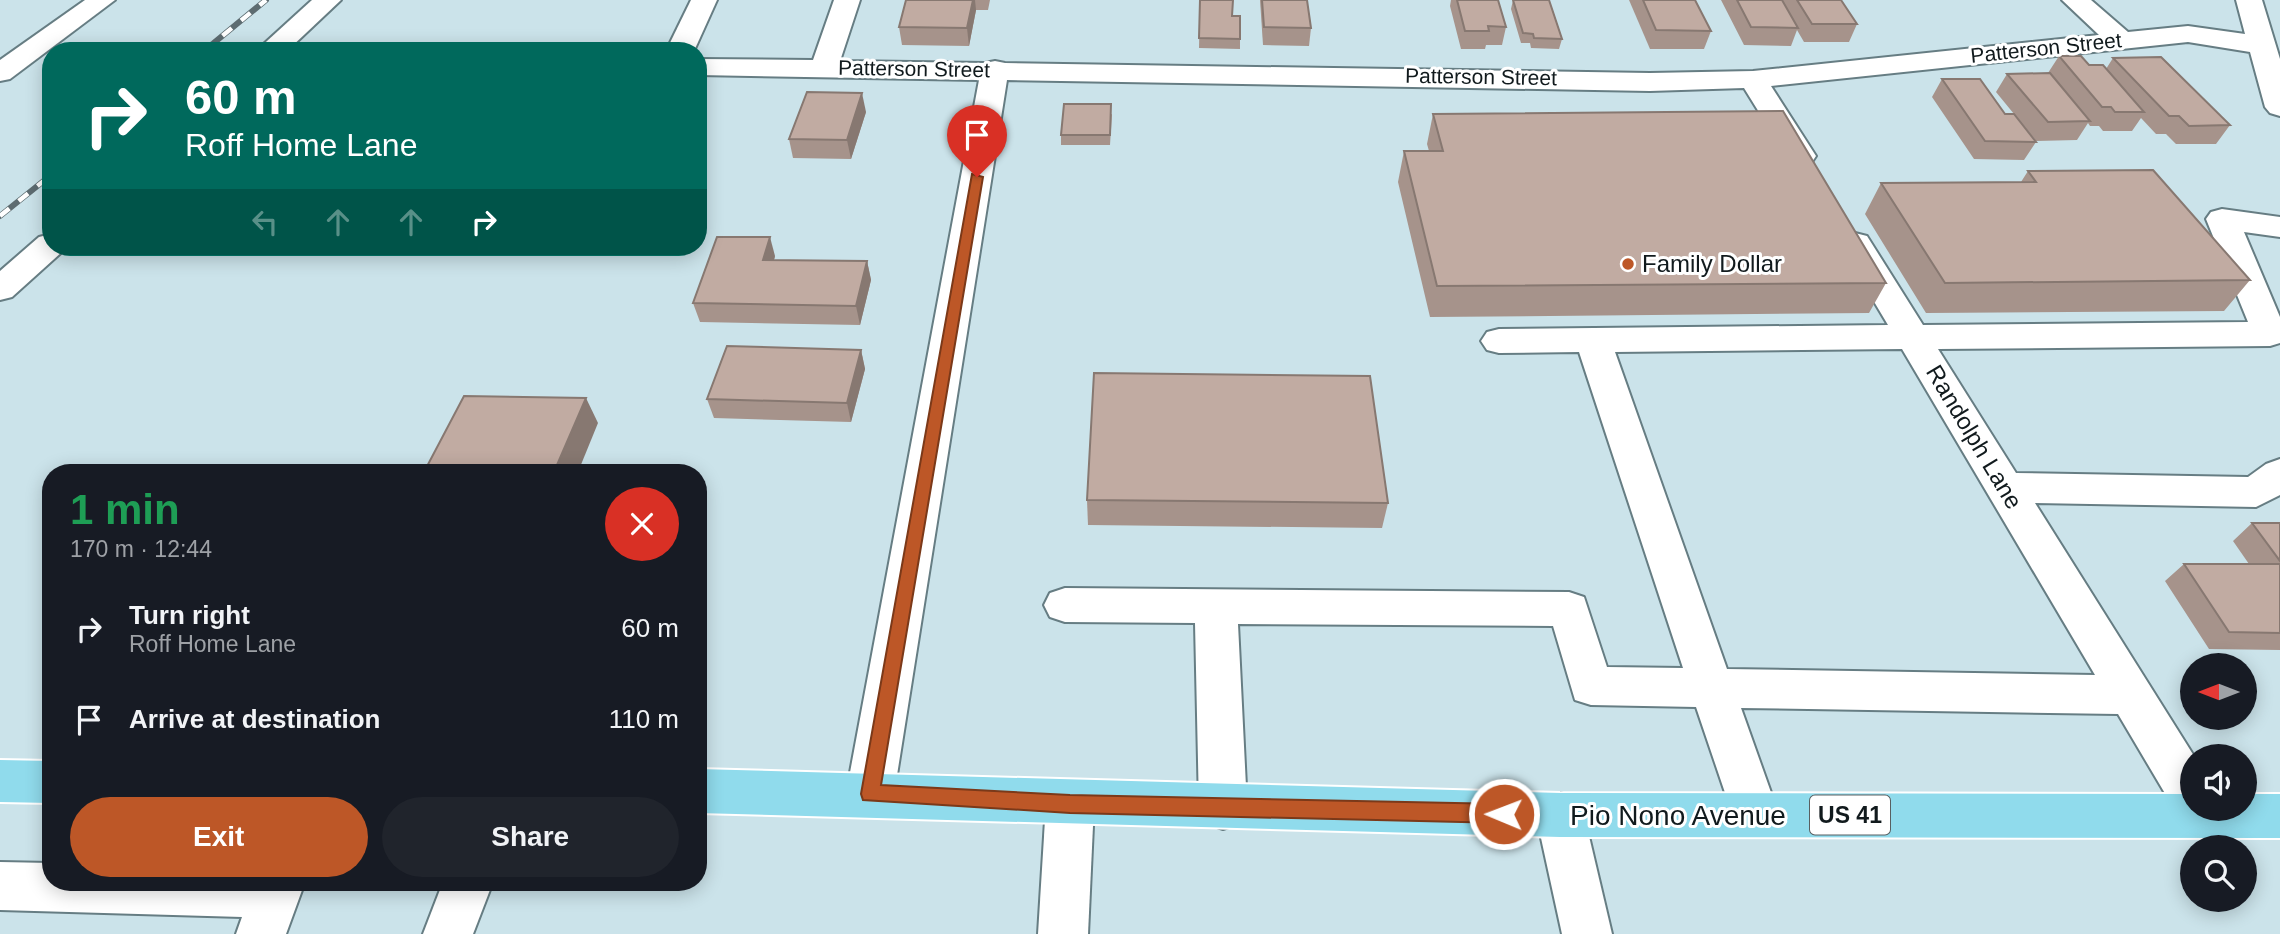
<!DOCTYPE html>
<meta charset="utf-8">
<style>
:root{--surface:#171b24;--page:#20242c;--text:#f1f3f6;--muted:#9ea1a6;--accent:#bd5727}
body{margin:0;font-family:Helvetica,sans-serif;background:var(--page);color:var(--text);height:100vh;display:flex;flex-direction:column;font-size:26px;white-space:nowrap}
*{box-sizing:border-box;margin:0}
p{font-size:23px;color:var(--muted)}
.icon{flex:none;width:38px;height:38px;fill:none;stroke:currentColor;stroke-width:2;stroke-linecap:round;stroke-linejoin:round}
.map{position:relative;flex:1;overflow:hidden}
.sheet{position:absolute;left:42px;top:464px;width:665px;height:427px;display:flex;flex-direction:column;background:var(--surface);border-radius:28px;box-shadow:0 4px 18px #0003}
.sheet>*{flex:none}
.top-card{position:absolute;left:42px;top:42px;width:665px;height:214px;border-radius:28px;box-shadow:0 4px 18px #0003;background:#00695c;color:#fff;overflow:hidden}
.needle{width:46px;rotate:270deg}
.tools{position:absolute;left:2180px;top:653px;display:grid;gap:14px}
.tools a{display:grid;place-items:center;width:77px;height:77px;border-radius:50%;background:var(--surface);box-shadow:0 4px 18px #0003;font-size:35px}
.pin{position:absolute;display:grid;place-items:center;width:60px;height:60px;color:#fff;margin:-72px -30px;border-radius:50% 50% 50% 0;rotate:-45deg;box-shadow:0 0 7px #0007}
.pin .icon{rotate:45deg}
.me{position:absolute;width:77px;margin:-38px;rotate:271deg;stroke-linejoin:round;filter:drop-shadow(0 0 5px #0008)}
.turn{display:flex;align-items:center;gap:24px;height:147px;padding:0 28px;font-size:32px}
.turn .icon{width:91px;height:91px;stroke-width:2.5}
.turn b{display:block;font-size:49px;line-height:60px}
.lanes{display:flex;align-items:center;height:66px;padding:0 28px;background:#0003;justify-content:center;gap:35px;direction:ltr}
.lanes .off{opacity:.35}
.round{display:grid;place-items:center;flex:none;width:74px;height:74px;border-radius:37px;background:var(--page)}
.overview{display:flex;align-items:center;justify-content:space-between;height:119px;padding:0 28px}
h1{font-size:42px;font-weight:700;line-height:52px;color:#1e9e55}
.action{display:flex;gap:14px;margin-top:auto;padding:14px 28px}
.action a{flex:1;height:80px;border-radius:42px;background:var(--accent);color:#fff;font-size:28px;font-weight:700;line-height:80px;text-align:center}
.action a+a{background:var(--page);color:var(--text)}
ul{padding:0;list-style:none}
li{display:flex;align-items:center;gap:21px;height:91px;padding:0 28px}
li div{flex:1}
li b{display:block;font-size:26px}
li em{font-style:normal}
.map>svg:first-child{display:block}
.lines{fill:none;stroke-linecap:round;stroke-linejoin:round}
.minor-casing{stroke:#667d83;stroke-width:4}
.major-casing{stroke:#fff;stroke-width:4}
.minor{fill:#fff;fill-rule:evenodd}
.major{fill:#90dbec;fill-rule:evenodd}
.rail-casing{stroke:#5d6c71;stroke-width:6}
.rail{stroke:#fff;stroke-width:4.5;stroke-dasharray:12;stroke-linecap:butt}
.wall{fill:#a6938b}
.shaded-wall{fill:#877871}
.building{fill:#c1aba2;stroke:#877871;stroke-width:2}
.route{fill:#bd5727;stroke:#7b3919;stroke-width:2}
.poi-dot{fill:#bd5727;stroke:#fff;stroke-width:2.5}
.labels{text-anchor:middle;stroke-width:6;stroke-linejoin:round;paint-order:stroke}
.far-street-label{font-size:21px;fill:#111a1d;stroke:#fff}
.shield{fill:#fff;stroke:#585f61;stroke-width:2}
.shield-label{font-size:23px;font-weight:bold;fill:#111a1d}
.poi-label{font-size:24px;fill:#111a1d;stroke:#fff;text-anchor:start}
.street-label{font-size:24px;fill:#111a1d;stroke:#fff}
.near-street-label{font-size:28px;fill:#111a1d;stroke:#fff}
</style>
<div class="map">
<svg width="2280" height="934" viewBox="0 0 2280 934">
<rect width="100%" height="100%" fill="#cbe3ea"/>
<g class="lines">
<defs>
<g id="minor">
<polygon points="85,0 115,0 10,79 0,81 0,60"/>
<polygon points="312,0 341,0 287,51 256,51"/>
<polygon points="691,0 717,0 694,51 666,51"/>
<polygon points="834,0 860,0 840,61 985,63 995,61 1005,63 1650,73 1753,71 2099,35 2062,0 2091,0 2128,32 2188,26 2245,34 2236,0 2262,0 2280,59 2280,116 2270,113 2265,107 2250,52 2188,42 1771,86 1816,156 1812,162 1801,165 1790,162 1744,88 1650,91 1007,80 894,794 887,809 870,816 853,809 846,794 979,80 698,75 698,59 813,60"/>
<path d="M2222 209 2280 217V237L2244 232 2280 317V343L2270 346 1938 349 2016 473 2248 477 2266 464 2280 459V495L2256 507 2035 503 2194 756 2193 808H2211L2210 812 2193 819 2176 812 2118 714 1741 708 1779 815 1772 831 1755 837 1738 831 1696 707 1591 705 1575 700 1553 626 1238 624 1247 807 1240 823 1223 829 1206 823 1199 807 1195 623 1065 622 1050 617 1044 605 1050 593 1065 588 1569 592 1584 597 1607 667 1683 668 1579 352 1499 353 1487 350 1481 341 1487 332 1499 329 1888 325 1839 243 1843 236 1855 233 1867 236 1923 325 2248 322 2206 219 2211 212ZM1902 349 2095 675 1727 669 1615 352Z"/>
<polygon points="51,234 51,247 66,247 63,251 12,297 0,300 0,271 39,237"/>
<polygon points="1070,782 1087,788 1094,804 1088,934 1038,934 1046,804 1053,788"/>
<polygon points="1560,793 1577,799 1584,815 1612,934 1562,934 1536,815 1543,799"/>
<polygon points="0,862 51,863 51,882 305,882 286,934 236,934 242,917 0,910"/>
<polygon points="443,882 493,882 473,934 423,934"/>
</g>
<g id="major">
<polygon points="0,760 51,761 51,803 0,802"/>
<polygon points="698,769 1560,793 2193,794 2193,808 2245,808 2245,794 2280,794 2280,838 1560,837 698,813"/>
</g>
</defs>
<use href="#minor" class="minor-casing"/>
<use href="#major" class="major-casing"/>
<use href="#minor" class="minor"/>
<use href="#major" class="major"/>
<defs>
<g id="rail">
<polyline points="204,51 266,0"/>
<polyline points="0,216 51,175"/>
</g>
</defs>
<use href="#rail" class="rail-casing"/>
<use href="#rail" class="rail"/>
</g>
<g class="wall">
<polygon points="906,0 990,0 988,10 976,10 969,46 902,45 899,27"/>
<polygon points="1200,0 1232,16 1240,39 1240,49 1199,48"/>
<polygon points="1260,0 1307,0 1311,28 1309,46 1263,45"/>
<polygon points="1451,0 1498,0 1506,27 1502,45 1486,45 1485,49 1461,49 1450,6"/>
<polygon points="1513,0 1562,39 1559,49 1531,48 1530,43 1521,43 1511,9"/>
<polygon points="1629,0 1695,0 1711,31 1704,49 1650,49"/>
<polygon points="1721,0 1841,0 1857,24 1849,42 1804,42 1797,30 1791,46 1744,45"/>
<polygon points="2059,56 2106,69 2113,58 2230,125 2216,144 2176,144 2166,134 2156,134 2141,118 2132,131 2103,131 2099,126 2090,126 2088,123 2077,140 2036,141 2019,120 2036,142 2024,160 1974,159 1932,97 1942,79 2005,114 2014,114 1996,92 2007,74 2048,73"/>
<polygon points="866,112 851,159 793,158 789,139"/>
<polygon points="1112,114 1110,145 1061,145 1061,135"/>
<polygon points="1433,114 1886,283 1869,313 1430,317 1398,182 1404,151 1429,151 1427,144"/>
<polygon points="2028,171 2250,280 2224,311 1926,313 1865,214 1881,183 2021,182"/>
<polygon points="775,256 774,260 867,261 871,280 860,325 700,322 693,303"/>
<polygon points="861,350 865,369 851,422 714,418 707,399"/>
<polygon points="1087,500 1388,503 1382,528 1088,525"/>
<polygon points="2252,523 2280,523 2280,650 2209,649 2165,581 2184,564 2249,564 2233,541"/>
</g>
<g class="shaded-wall">
<polygon points="973,0 975,0 976,10 969,46 967,28"/>
<polygon points="862,93 866,112 851,159 847,140"/>
<polygon points="770,237 775,256 769,279 763,260"/>
<polygon points="867,261 871,280 860,325 856,306"/>
<polygon points="861,350 865,369 851,422 847,403"/>
<polygon points="586,398 598,423 578,472 554,472"/>
</g>
<g class="building">
<polygon points="906,0 973,0 967,28 899,27"/>
<polygon points="1200,0 1233,0 1232,16 1240,16 1240,39 1199,38"/>
<polygon points="1262,0 1307,0 1311,28 1264,27"/>
<polygon points="1457,0 1498,0 1506,27 1488,26 1489,31 1465,31"/>
<polygon points="1513,0 1549,0 1562,39 1534,38 1533,34 1523,33"/>
<polygon points="1643,0 1695,0 1711,31 1656,30"/>
<polygon points="1737,0 1782,0 1798,28 1751,27"/>
<polygon points="1797,0 1841,0 1857,24 1812,24"/>
<polygon points="2059,56 2081,56 2089,65 2103,65 2144,112 2115,112 2111,107 2102,107"/>
<polygon points="2161,57 2230,125 2189,126 2179,116 2169,116 2113,58"/>
<polygon points="2050,73 2090,121 2048,122 2007,74"/>
<polygon points="1942,79 1980,79 2005,114 2014,114 2036,142 1985,141"/>
<polygon points="807,92 862,93 847,140 789,139"/>
<polygon points="1064,104 1111,104 1110,135 1061,135"/>
<polygon points="1783,111 1886,283 1437,286 1404,151 1443,151 1433,114"/>
<polygon points="2153,170 2250,280 1945,283 1881,183 2036,182 2028,171"/>
<polygon points="717,237 770,237 763,260 867,261 856,306 693,303"/>
<polygon points="727,346 861,350 847,403 707,399"/>
<polygon points="1094,373 1370,376 1388,503 1087,500"/>
<polygon points="464,396 586,398 554,472 424,472"/>
<polygon points="2252,523 2280,523 2280,561"/>
<polygon points="2184,564 2280,564 2280,633 2229,632"/>
</g>
<polygon class="route" points="972,174 983,177 881,785 1070,795 1504,804 1511,807 1514,814 1511,820 1504,823 1070,813 863,800 861,794"/>
<circle class="poi-dot" cx="1628" cy="264" r="7"/>
<g class="labels">
<g class="far-street-label">
<text transform="translate(2046 48) rotate(-6)" y="7">Patterson Street</text>
<text transform="translate(914 69) rotate(1)" y="7">Patterson Street</text>
<text transform="translate(1481 77) rotate(1)" y="7">Patterson Street</text>
</g>
<rect class="shield" x="1810" y="795.5" width="80" height="39" rx="5"/>
<g class="shield-label">
<text x="1850" y="823">US 41</text>
</g>
<g class="poi-label">
<text x="1642" y="272">Family Dollar</text>
</g>
<g class="street-label">
<text transform="translate(1974 437) rotate(59)" y="8">Randolph Lane</text>
</g>
<g class="near-street-label">
<text x="1678" y="825">Pio Nono Avenue</text>
</g>
</g>
</svg>
<div class="tools">
<a><svg class="needle" viewBox="-14 -14 28 28"><path d="M0-13l5 13h-10z" fill="#e53935"/><path d="M0 13l5-13h-10z" fill="#9ea1a6"/></svg></a>
<a><svg class="icon" aria-label="sound" viewBox="0 0 24 24"><path d="M4 9h4l5-4v14l-5-4H4zM17 9q2 3 0 6"/></svg></a>
<a><svg class="icon" aria-label="search" viewBox="0 0 24 24"><circle cx="10" cy="10" r="6"/><path d="M15 15l6 6"/></svg></a>
</div>
<div class="pin" style="left:977px;top:177px;background:#d93025"><svg class="icon" aria-label="arrive" viewBox="0 0 24 24"><path d="M6 21V4h12l-3 4 3 4H6"/></svg></div>
<svg class="me" style="left:1504px;top:814px" viewBox="-20 -20 40 40"><circle r="17" fill="#bd5727" stroke="#fff" stroke-width="3"/><path d="M0-11L8 9 0 5-8 9z" fill="#fff"/></svg>
<div class="top-card">
<div class="turn"><svg class="icon" aria-label="right" viewBox="0 0 24 24"><path d="M7 20v-9h11M14 6l5 5-5 5"/></svg><div><b>60 m</b>Roff Home Lane</div></div>
<div class="lanes"><svg class="icon off" aria-label="left" viewBox="0 0 24 24"><path d="M17 20v-9H6M10 6l-5 5 5 5"/></svg><svg class="icon off" aria-label="ahead" viewBox="0 0 24 24"><path d="M12 20V5M6 11l6-6 6 6"/></svg><svg class="icon off" aria-label="ahead" viewBox="0 0 24 24"><path d="M12 20V5M6 11l6-6 6 6"/></svg><svg class="icon" aria-label="right" viewBox="0 0 24 24"><path d="M7 20v-9h11M14 6l5 5-5 5"/></svg></div>
</div>
<section class="sheet">
<div class="overview"><div><h1>1 min</h1><p>170 m · 12:44</p></div><a class="round" style="background:#d93025;color:#fff"><svg class="icon" aria-label="close" viewBox="0 0 24 24"><path d="M6 6l12 12M18 6L6 18"/></svg></a></div>
<ul>
<li><svg class="icon" aria-label="right" viewBox="0 0 24 24"><path d="M7 20v-9h11M14 6l5 5-5 5"/></svg><div><b>Turn right</b><p>Roff Home Lane</p></div><em>60 m</em></li>
<li><svg class="icon" aria-label="arrive" viewBox="0 0 24 24"><path d="M6 21V4h12l-3 4 3 4H6"/></svg><div><b>Arrive at destination</b></div><em>110 m</em></li>
</ul>
<div class="action"><a>Exit</a><a>Share</a></div>
</section>
</div>
